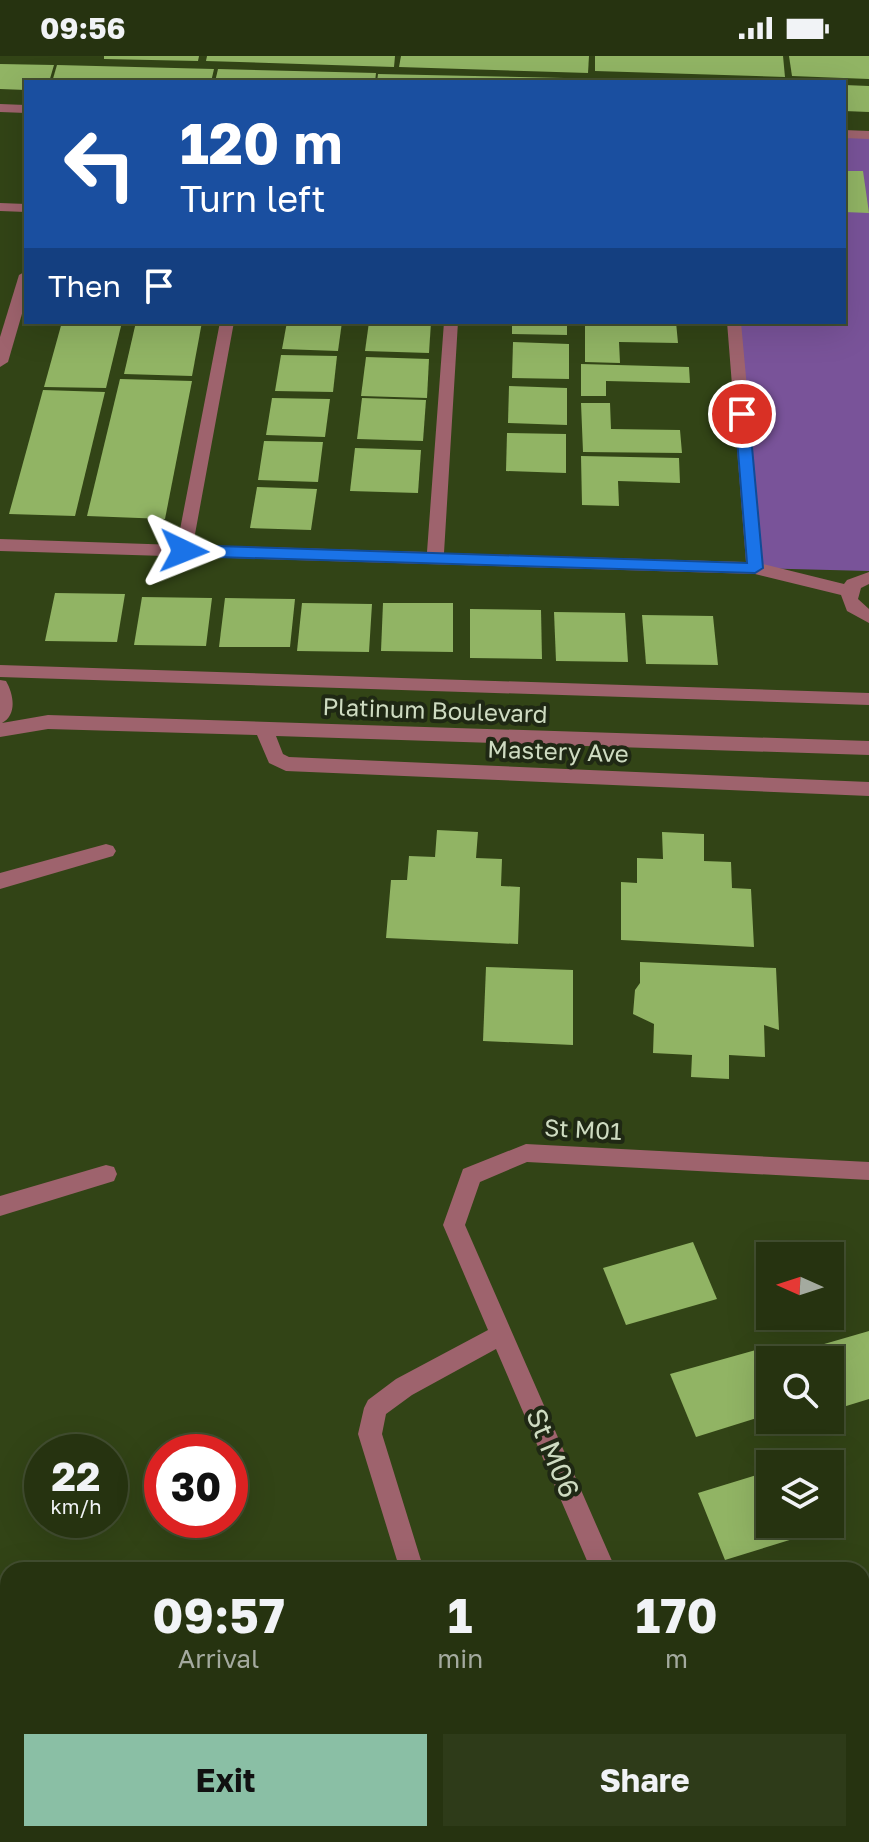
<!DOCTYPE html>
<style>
:root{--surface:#263310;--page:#2e3b19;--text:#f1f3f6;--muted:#a4aa9f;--line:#424e30;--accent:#8abfa5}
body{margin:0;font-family:"Golos Text",sans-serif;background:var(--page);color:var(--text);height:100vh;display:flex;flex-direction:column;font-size:30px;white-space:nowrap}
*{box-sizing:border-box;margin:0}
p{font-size:26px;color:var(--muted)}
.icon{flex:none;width:44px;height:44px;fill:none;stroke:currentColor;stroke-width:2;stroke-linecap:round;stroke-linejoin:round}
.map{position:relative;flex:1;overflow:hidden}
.drawer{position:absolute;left:0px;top:1506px;width:870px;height:280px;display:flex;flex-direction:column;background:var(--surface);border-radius:24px 24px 0 0;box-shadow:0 8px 32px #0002,0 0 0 2px var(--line)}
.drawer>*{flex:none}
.top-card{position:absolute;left:24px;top:24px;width:822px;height:244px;border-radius:0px;box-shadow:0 8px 32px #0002,0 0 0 2px var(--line);background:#1a4fa0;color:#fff;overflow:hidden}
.needle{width:52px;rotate:273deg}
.tools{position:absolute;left:756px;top:1186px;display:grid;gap:16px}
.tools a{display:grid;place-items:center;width:88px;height:88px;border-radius:0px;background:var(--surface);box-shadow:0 8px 32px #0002,0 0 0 2px var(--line);font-size:40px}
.speed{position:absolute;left:24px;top:1378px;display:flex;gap:16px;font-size:40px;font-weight:700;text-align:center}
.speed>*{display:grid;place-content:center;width:104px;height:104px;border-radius:50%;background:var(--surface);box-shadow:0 8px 32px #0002,0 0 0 2px var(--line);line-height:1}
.speed small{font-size:20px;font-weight:400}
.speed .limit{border:12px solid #d22;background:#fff;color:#111}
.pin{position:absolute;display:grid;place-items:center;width:68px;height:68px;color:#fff;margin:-34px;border:4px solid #fff;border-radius:50%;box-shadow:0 2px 8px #0007}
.me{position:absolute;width:88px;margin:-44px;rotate:92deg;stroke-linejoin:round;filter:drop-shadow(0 0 6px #0008)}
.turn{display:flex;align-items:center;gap:28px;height:168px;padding:0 24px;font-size:36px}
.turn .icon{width:104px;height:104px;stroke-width:2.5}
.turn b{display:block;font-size:56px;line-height:68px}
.then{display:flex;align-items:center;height:76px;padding:0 24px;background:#0003;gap:16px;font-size:30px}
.eta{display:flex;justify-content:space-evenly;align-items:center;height:136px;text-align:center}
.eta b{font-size:48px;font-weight:700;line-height:56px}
.cta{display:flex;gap:16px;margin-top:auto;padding:16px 24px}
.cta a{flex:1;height:92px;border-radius:0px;background:var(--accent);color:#111;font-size:32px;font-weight:700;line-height:92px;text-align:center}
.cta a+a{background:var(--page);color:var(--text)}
.status{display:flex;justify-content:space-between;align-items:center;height:56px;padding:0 40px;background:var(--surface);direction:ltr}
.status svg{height:22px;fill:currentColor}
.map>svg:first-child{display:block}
.green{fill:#795399}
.building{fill:#91b464}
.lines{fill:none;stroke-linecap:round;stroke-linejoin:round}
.minor{fill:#9e636d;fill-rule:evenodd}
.route{fill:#1a73e8;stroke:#114b97;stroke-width:2}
.labels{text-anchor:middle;stroke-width:8;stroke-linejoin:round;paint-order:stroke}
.street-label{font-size:24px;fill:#cedbc1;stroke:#1f2814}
.near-street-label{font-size:28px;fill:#cedbc1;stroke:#1f2814}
</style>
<div class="status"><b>09:56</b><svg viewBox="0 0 49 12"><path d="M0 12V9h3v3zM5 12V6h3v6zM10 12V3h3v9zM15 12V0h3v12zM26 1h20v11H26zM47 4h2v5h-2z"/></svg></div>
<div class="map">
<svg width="869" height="1786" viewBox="0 0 869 1786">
<rect width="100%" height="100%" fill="#324416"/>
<polygon class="green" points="844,78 869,79 869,515 755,512 734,266 844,266"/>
<g class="building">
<polygon points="104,0 199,0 198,5 104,3"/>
<polygon points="207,0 395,0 394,11 206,5"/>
<polygon points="401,0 589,0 588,17 399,11"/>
<polygon points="595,0 783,0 785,21 595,15"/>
<polygon points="789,0 869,0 869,23 792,20"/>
<polygon points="0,8 54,9 49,26 26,26 26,34 0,33"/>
<polygon points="57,9 214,13 211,26 52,26"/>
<polygon points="218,13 376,17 375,26 215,26"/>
<polygon points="378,18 609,23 609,26 377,26"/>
<polygon points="844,29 869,30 869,56 844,55"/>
<polygon points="844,115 863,115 869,157 844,156"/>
<polygon points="62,266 122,266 106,332 44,331"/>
<polygon points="136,266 202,266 192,320 124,318"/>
<polygon points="287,266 342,266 338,295 282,293"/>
<polygon points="369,266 431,266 429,297 365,295"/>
<polygon points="512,266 567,266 567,279 512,278"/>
<polygon points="585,266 676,266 678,287 619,286 620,307 585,306"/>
<polygon points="513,286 569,288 569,323 512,322"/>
<polygon points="281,299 337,300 333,336 275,335"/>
<polygon points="366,301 429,303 427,342 361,340"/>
<polygon points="581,308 689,311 690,327 606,325 606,340 581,340"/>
<polygon points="120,323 192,325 165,463 87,460"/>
<polygon points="509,330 567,332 567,369 508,367"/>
<polygon points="43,334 105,336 75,460 9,458"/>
<polygon points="272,342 330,343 325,381 266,379"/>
<polygon points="362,342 426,344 423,385 357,383"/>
<polygon points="581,347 610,347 611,373 680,374 682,397 583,396"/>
<polygon points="507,377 566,378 566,417 506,415"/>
<polygon points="264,385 323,386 318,426 258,424"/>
<polygon points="355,392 421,394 418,437 350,435"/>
<polygon points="581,400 679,402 680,427 618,425 619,450 582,449"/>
<polygon points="257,431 317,433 311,474 250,472"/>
<polygon points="55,537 125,538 117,586 45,585"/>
<polygon points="142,541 212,542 206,590 134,589"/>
<polygon points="225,542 295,543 290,591 219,591"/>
<polygon points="302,547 372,548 369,596 297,595"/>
<polygon points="383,547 453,547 453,596 381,595"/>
<polygon points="470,553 541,554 542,603 470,602"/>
<polygon points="554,556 625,557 628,606 556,605"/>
<polygon points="642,559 713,560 718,609 646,608"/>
<polygon points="437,774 478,776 476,802 502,803 501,830 520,831 518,888 386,882 391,824 407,824 409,800 435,801"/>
<polygon points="662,776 704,778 704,805 731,806 732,832 751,833 754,891 621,884 621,826 637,827 637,802 663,803"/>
<polygon points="640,906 776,912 779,974 764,969 765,1001 729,999 729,1023 691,1021 692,999 653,997 654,968 633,958 635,934 640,927"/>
<polygon points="486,911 573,914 573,989 483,985"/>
<polygon points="693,1186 717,1243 626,1269 603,1212"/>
<polygon points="869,1275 869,1343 830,1355 830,1304 805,1304 800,1295"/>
<polygon points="763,1292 770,1308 770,1358 696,1381 670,1318"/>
<polygon points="770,1415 770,1468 820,1468 822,1474 725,1504 698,1437"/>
<polygon points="8,1538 8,1670 0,1672 0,1540"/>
<polygon points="869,1562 869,1645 862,1647 862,1564"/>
<polygon points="8,1732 8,1778 74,1778 76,1786 0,1786 0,1735"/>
</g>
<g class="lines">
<g class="minor">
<polygon points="0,48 26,49 26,57 0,56"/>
<polygon points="844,74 869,75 869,83 844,82"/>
<polygon points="0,147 26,148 26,156 0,155"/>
<polygon points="26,215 26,244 8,306 0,311 0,281 19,219"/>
<polygon points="220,266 234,266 193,489 427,496 444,266 458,266 444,497 746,506 727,266 741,266 763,508 844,528 847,524 869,516 869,528 861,532 858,543 869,553 869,567 847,555 841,539 755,518 0,495 0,483 177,489"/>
<polygon points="0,609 869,637 869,649 0,621"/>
<path d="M0 624 6 625C14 639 17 659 2 667L48 659 869 685V699L276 680 283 698 289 701 869 726V740L286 715 269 707 257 679 48 673 0 681Z"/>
<polygon points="106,788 113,790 116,795 113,800 0,833 0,817"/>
<polygon points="526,1088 869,1106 869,1124 527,1106 480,1126 465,1169 616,1514 591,1514 496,1293 412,1339 386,1358 382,1378 424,1514 400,1514 358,1378 364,1352 368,1344 396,1323 488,1274 443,1169 463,1113"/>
<polygon points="106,1109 114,1111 117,1118 114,1125 0,1160 0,1140"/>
<polygon points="704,1778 732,1778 736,1786 708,1786"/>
</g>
</g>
<polygon class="route" points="742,354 749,358 763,512 755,517 184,500 176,495 184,489 747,507 735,358"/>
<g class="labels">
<g class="street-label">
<text transform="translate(435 655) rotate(2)" y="8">Platinum Boulevard</text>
<text transform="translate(558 696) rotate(2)" y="8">Mastery Ave</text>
<text transform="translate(583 1074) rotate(3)" y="8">St M01</text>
</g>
<g class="near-street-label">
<text transform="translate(553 1397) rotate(67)" y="10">St M06</text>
</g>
</g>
</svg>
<div class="tools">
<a><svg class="needle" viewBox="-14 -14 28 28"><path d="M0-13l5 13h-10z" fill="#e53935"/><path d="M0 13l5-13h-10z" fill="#a4aa9f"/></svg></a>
<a><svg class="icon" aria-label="search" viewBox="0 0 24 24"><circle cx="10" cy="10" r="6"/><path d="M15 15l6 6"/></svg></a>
<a><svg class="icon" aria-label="layers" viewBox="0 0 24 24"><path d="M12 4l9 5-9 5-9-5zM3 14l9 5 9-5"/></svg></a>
</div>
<div class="speed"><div>22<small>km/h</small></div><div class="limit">30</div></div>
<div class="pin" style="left:742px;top:358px;background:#d93025"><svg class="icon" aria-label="arrive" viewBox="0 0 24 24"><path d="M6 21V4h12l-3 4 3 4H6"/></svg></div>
<svg class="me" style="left:184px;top:495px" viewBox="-20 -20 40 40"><path d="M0-17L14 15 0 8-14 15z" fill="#1a73e8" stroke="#fff" stroke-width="4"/></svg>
<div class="top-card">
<div class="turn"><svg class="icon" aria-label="left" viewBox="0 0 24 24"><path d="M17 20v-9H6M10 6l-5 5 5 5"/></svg><div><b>120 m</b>Turn left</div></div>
<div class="then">Then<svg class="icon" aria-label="arrive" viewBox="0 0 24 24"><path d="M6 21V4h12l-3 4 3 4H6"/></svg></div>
</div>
<section class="drawer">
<div class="eta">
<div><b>09:57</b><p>Arrival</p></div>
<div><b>1</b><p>min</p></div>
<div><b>170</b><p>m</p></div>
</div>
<div class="cta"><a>Exit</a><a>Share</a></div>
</section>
</div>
